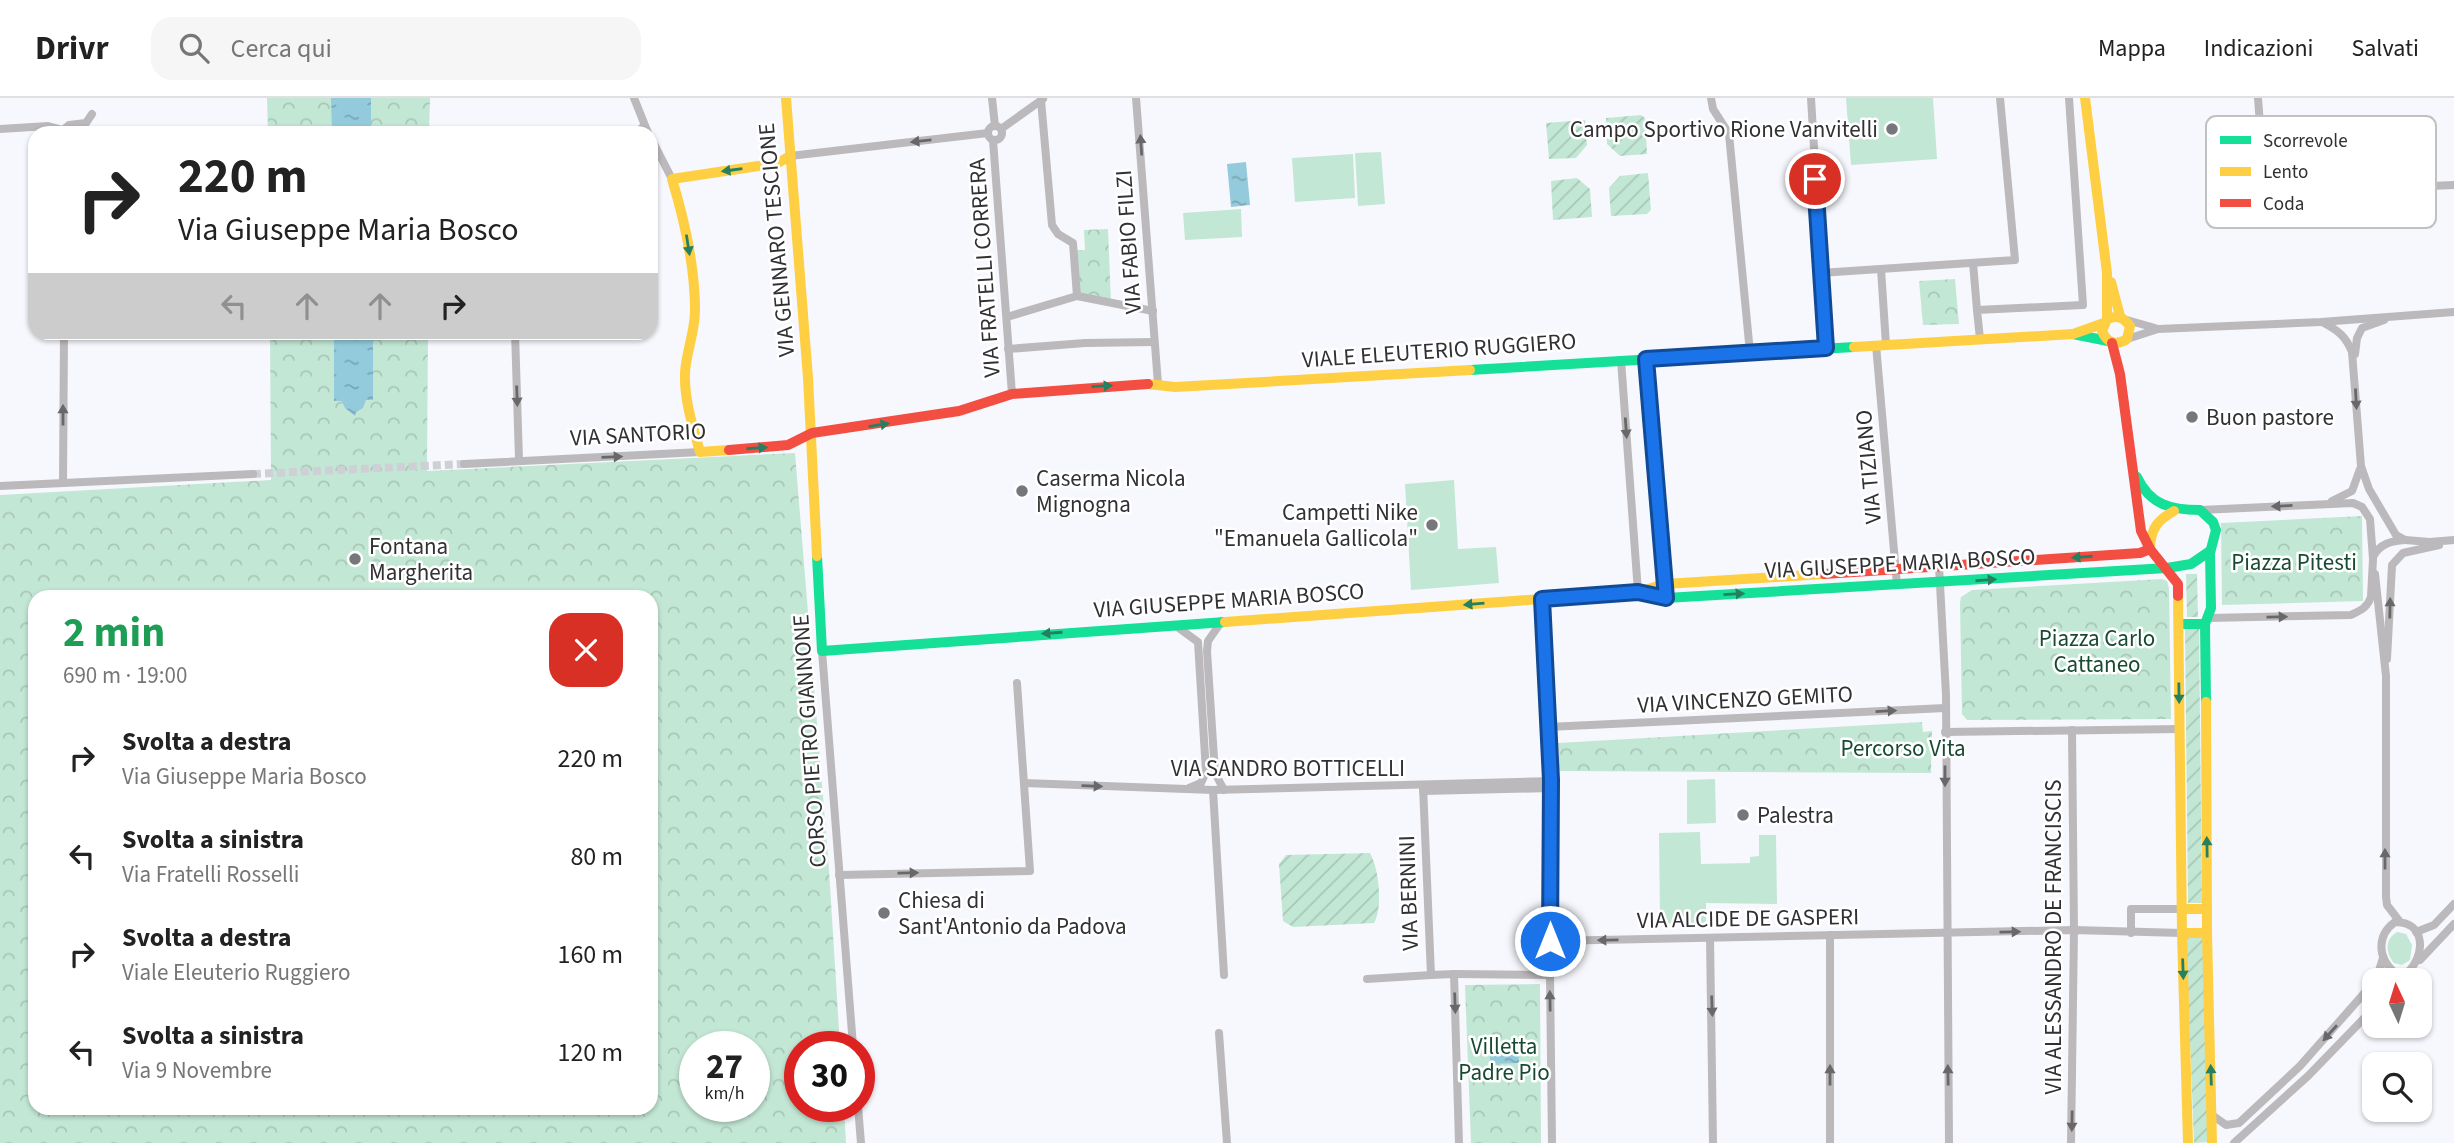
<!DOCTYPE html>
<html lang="it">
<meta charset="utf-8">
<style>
:root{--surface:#fff;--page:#f6f6f6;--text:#222;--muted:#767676;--line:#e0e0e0}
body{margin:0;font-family:"Source Sans 3",sans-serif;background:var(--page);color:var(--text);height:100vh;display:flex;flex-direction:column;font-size:26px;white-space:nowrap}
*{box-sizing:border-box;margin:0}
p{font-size:23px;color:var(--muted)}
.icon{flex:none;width:38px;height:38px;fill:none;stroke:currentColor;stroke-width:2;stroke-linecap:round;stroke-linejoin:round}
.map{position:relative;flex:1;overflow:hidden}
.sheet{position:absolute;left:28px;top:492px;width:630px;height:525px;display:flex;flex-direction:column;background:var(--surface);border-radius:21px;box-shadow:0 2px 5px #0004}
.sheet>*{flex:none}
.guide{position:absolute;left:28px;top:28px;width:630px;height:214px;border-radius:21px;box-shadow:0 2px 5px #0004;background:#fff;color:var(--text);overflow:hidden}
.needle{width:46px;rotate:356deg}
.controls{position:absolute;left:2362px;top:870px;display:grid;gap:14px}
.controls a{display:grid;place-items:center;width:70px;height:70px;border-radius:14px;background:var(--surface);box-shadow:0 2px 5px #0004;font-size:35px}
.speed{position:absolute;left:679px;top:933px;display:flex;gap:14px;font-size:35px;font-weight:700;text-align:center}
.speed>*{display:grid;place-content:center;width:91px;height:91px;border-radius:50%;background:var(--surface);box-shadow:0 2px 5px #0004;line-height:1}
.speed small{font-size:18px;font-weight:400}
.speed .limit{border:10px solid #d22;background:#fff;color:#111}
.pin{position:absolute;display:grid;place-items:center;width:60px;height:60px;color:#fff;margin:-30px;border:4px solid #fff;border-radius:50%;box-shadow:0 2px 7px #0007}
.me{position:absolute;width:77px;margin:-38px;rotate:0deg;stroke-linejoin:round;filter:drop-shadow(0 0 5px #0008)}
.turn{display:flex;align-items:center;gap:24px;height:147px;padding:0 35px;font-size:32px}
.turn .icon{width:91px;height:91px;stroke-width:2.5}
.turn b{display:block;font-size:49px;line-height:60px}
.lanes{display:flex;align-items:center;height:66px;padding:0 35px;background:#0003;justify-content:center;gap:35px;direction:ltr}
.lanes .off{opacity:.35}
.round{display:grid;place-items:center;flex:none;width:74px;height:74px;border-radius:21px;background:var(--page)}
.overview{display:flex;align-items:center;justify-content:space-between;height:119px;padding:0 35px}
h1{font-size:42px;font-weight:700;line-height:52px;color:#1e9e55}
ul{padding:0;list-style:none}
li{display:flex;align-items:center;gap:21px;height:98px;padding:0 35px}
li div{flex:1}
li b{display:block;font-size:26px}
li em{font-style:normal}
header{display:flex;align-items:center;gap:42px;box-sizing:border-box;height:98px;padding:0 35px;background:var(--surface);border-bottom:2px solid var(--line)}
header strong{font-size:33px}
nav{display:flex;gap:38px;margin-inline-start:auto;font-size:24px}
.search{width:490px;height:63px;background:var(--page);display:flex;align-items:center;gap:18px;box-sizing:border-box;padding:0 24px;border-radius:21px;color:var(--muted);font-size:26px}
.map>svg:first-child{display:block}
.grass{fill:#c3e7d5}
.park{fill:url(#park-crowns);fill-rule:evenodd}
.garden{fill:url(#garden-furrows)}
.water{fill:url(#water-ripples)}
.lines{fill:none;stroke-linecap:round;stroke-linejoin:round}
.street-tunnel{stroke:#cfd0d5;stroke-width:8;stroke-dasharray:8 4;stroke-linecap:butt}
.street{stroke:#bbb9bb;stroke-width:8}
.fast{stroke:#16e098;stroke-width:10}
.slow{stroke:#ffcf43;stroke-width:10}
.jam{stroke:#f24e42;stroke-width:10}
.oneway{fill:#68676a}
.oneway2{fill:#258061}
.route-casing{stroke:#114b97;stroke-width:18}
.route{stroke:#1a73e8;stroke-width:12}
.poi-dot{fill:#76777a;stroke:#fff;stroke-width:2.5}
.labels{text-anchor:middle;stroke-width:5;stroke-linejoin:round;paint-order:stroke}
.poi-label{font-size:23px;fill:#313134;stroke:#fff;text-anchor:start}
.street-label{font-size:23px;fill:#313134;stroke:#fff}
.park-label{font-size:23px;fill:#174a33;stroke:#fff}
.key{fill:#fff;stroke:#c1c1c2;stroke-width:2}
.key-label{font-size:19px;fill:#313134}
</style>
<header>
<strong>Drivr</strong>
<div class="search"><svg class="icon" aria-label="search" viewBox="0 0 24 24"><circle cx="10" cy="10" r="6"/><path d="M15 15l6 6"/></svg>Cerca qui</div>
<nav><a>Mappa</a><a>Indicazioni</a><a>Salvati</a></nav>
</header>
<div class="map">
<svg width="2454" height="1045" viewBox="0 0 2454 1045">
<defs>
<pattern id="park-crowns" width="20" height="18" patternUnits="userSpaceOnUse" patternTransform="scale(1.75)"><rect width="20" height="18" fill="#c3e7d5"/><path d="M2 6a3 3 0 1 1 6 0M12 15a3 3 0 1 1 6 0" fill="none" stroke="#a8c7b7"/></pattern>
<pattern id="garden-furrows" width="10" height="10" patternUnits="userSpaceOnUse" patternTransform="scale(1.75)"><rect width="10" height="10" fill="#c3e7d5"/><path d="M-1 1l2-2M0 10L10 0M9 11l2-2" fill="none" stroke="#a8c7b7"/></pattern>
<pattern id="water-ripples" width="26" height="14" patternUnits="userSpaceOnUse" patternTransform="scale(1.75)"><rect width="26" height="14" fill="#94cbdc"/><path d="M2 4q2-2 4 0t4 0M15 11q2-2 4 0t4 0" fill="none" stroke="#79a5b3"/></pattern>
</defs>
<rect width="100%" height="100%" fill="#f7f8fd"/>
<g class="grass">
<polygon points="1846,0 1933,0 1937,61 1851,67"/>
<polygon points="1381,54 1385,106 1358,108 1355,55"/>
<polygon points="1353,56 1355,100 1295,104 1292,60"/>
<polygon points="1241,111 1242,139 1185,142 1183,115"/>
<polygon points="1454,382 1458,451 1496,449 1499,485 1411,492 1405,386"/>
<polygon points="1715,681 1716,725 1687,726 1687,682"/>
<polygon points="1700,734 1701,766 1750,765 1750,759 1759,758 1759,737 1776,737 1777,806 1706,805 1706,826 1660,825 1659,735"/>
<path d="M2397 834 2406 836 2412 847 2410 862 2402 867 2394 865C2385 854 2385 841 2397 834Z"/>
</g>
<g class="park">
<polygon points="267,0 430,0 429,35 268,35"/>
<polygon points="1108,131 1111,204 1077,198 1074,152 1085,152 1084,132"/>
<polygon points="1955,181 1959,226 1923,227 1919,183"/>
<path d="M270 235H428L427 373 795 355 829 772 840 948H800V1008H844L846 1045H0V397L271 382ZM35 499H651V1010H35ZM695 948H754V1008H695Z"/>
<polygon points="2362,418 2363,503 2222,507 2221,425"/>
<polygon points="2162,481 2167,483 2169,490 2171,621 1967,622 1962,616 1960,505 1961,499 1972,492"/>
<polygon points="1922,624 1923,634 1932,633 1931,675 1559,673 1558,645"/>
<polygon points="1540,886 1541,1045 1471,1045 1465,887"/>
</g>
<g class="garden">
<polygon points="1641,17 1645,20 1647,56 1620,58 1607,46 1606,20"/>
<polygon points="1585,22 1587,47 1576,60 1549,61 1546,25"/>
<polygon points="1648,75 1651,112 1647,116 1611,118 1609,90 1620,78"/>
<polygon points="1577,80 1590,91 1592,119 1553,122 1551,83"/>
<polygon points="2186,476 2197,476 2198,519 2187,519"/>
<polygon points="2185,531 2199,531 2202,805 2188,805"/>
<path d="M1370 755C1379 771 1383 810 1374 825L1293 829 1283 823 1279 766 1286 757Z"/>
<polygon points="2186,840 2203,840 2208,1044 2194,1045"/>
</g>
<g class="water">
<polygon points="331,0 371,0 371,35 332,35"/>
<polygon points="1246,64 1250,107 1231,109 1227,66"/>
<polygon points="334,235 373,235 373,302 366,302 363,310 356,314 355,318 345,310 342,303 334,303"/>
<polygon points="1518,952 1519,965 1490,966 1490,953"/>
</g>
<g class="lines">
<polyline class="street-tunnel" points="253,376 464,366"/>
<g class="street">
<polyline points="634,0 648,35"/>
<polyline points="992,0 995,28"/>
<polyline points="1136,0 1158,286"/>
<polyline points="1711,0 1713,11 1729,36 1750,255"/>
<polyline points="1811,0 1826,250"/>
<polyline points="2258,0 2265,95 2454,87"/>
<polyline points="1041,2 1052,127 1058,136 1073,145 1077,198"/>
<circle cx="995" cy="35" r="7"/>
<polyline points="0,31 48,28 63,32"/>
<polyline points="1001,31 1043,1"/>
<polyline points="63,32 69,27 86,25 92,16"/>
<polyline points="636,35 644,28"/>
<polyline points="651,40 672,81"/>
<polyline points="993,42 1012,296"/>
<polyline points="790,58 988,35"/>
<polyline points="1973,165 1977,212"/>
<polyline points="1881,171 1886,247"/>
<polyline points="1820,175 2015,162 2000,0"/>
<polyline points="1007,219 1077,198 1153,213"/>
<polyline points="2127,222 2155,230"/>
<path d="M2324 225C2339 233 2346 239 2352 254L2361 368 2369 391 2396 437 2405 442 2430 444 2454 442"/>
<polyline points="515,234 519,362"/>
<polyline points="1980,241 1977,212 2083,207 2069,0"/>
<polyline points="2127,241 2158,231 2321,224 2454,214"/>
<polyline points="1876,247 1897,487"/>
<polyline points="1008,251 1085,245 1154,244"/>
<polyline points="2355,256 2357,240 2362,230 2384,222"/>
<polyline points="1646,261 1665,486"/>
<polyline points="1621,262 1638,494"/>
<polyline points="464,366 700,354"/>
<polyline points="63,385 64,234"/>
<polyline points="0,388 253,376"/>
<polyline points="2332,403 2352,393 2360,371"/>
<path d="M2200 412 2353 405 2362 409 2370 421 2373 461 2371 499C2367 510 2361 512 2351 517L2209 520"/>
<path d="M2373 459C2379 446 2391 443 2405 442"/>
<polyline points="1939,468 1946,597 1949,1045"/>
<polyline points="2375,476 2386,578 2386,799 2387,807 2400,824"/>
<polyline points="1542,501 1551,683 1550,877 1552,1045"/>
<polyline points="1222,523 1208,543 1207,553 1215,675 1224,692"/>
<polyline points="1176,528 1198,544 1206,674 1201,685 1189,690"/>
<polyline points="822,553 853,948"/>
<polyline points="2387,561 2392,467 2403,455 2439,447"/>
<polyline points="1548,629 1945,610"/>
<polyline points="1945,634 2180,631"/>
<polyline points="1024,685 1213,692 1551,683"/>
<polyline points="1423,688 1431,877 1454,876 1459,1045"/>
<polyline points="1213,692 1224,877"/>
<polyline points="1423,693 1551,690"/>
<polyline points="839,777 1030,773 1017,585"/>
<path d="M2395 824C2426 824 2426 857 2407 875L2394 874C2377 859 2377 837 2395 824Z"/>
<polyline points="2416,834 2434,827 2454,806"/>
<polyline points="2131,835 2131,811 2182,811"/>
<polyline points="1710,840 1713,1045"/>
<polyline points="1550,843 2074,832 2182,835"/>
<polyline points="2420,862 2454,826"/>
<polyline points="1454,876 1550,877"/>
<polyline points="1367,881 1431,877"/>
<polyline points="2376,882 2383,860"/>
<polyline points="1219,935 1227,1045"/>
<polyline points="858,1008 861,1045"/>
<polyline points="2212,1017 2226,1027 2239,1025 2300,968 2375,883"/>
<polyline points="1830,1045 1830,837"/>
<polyline points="2071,1045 2074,832 2072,632"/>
<polyline points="2234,1045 2308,978 2375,909"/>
</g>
<g class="fast">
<polyline points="2073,236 2108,243"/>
<polyline points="1470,272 1854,249"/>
<path d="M2137 379C2150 407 2171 412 2200 412L2213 424 2216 432 2210 455 2211 510 2205 526 2206 604"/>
<polyline points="817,458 822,553 1225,524"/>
<polyline points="1641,495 1666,500 2167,470 2191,466 2210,453"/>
<polyline points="2179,526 2205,526"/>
</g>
<g class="slow">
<polyline points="786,0 808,280 817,458"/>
<path d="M2085 0 2107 175V221L2102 233C2107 245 2116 248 2127 241L2130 228C2123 219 2118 217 2107 221"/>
<polyline points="2111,184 2120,218"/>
<polyline points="1854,249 2073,236 2104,225"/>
<polyline points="1148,286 1175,289 1470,272"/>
<path d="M729 352 700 354C693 329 684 302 685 275 686 254 695 235 695 212 695 168 685 124 672 81L778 65 790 58"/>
<path d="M2150 449C2151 430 2158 422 2174 413"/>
<polyline points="2178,498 2182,835 2188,1045"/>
<polyline points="1225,524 1638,494 1665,486 1824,476"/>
<polyline points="2206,604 2207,835 2212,1045"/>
<polyline points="2182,811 2207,811"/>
<polyline points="2182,835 2207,835"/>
</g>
<g class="jam">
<polyline points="2112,245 2120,276 2141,433 2150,451 2178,486 2178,498"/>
<polyline points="729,352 788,347 812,335 959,313 1012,296 1148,286"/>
<polyline points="1824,476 2140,455 2150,451"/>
</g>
</g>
<defs><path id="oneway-solid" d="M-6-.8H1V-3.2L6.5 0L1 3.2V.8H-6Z" transform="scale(1.75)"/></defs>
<g class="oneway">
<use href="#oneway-solid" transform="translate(921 43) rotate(174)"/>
<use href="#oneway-solid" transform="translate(1141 47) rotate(-94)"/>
<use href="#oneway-solid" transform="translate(517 298) rotate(88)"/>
<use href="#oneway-solid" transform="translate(2356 301) rotate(87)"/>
<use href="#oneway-solid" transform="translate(63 317) rotate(-90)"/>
<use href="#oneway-solid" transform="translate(1626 330) rotate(86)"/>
<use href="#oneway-solid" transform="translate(612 359) rotate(-2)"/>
<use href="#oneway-solid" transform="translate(2282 408) rotate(177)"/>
<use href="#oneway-solid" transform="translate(2390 510) rotate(-89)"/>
<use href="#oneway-solid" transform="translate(2277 519) rotate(-1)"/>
<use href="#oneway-solid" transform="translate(1886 613) rotate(-3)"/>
<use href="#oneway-solid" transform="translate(1945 678) rotate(90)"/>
<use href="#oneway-solid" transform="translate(1092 688) rotate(2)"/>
<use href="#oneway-solid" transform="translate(2385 761) rotate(-90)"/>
<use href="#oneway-solid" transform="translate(908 775) rotate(-1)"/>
<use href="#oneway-solid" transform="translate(2010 834) rotate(-1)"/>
<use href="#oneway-solid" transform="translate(1608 842) rotate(179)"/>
<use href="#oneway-solid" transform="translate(1550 903) rotate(-91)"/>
<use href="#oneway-solid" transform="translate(1455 905) rotate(88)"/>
<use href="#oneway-solid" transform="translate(1712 908) rotate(88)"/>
<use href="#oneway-solid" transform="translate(2330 935) rotate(132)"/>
<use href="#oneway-solid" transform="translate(1830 977) rotate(-90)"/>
<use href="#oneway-solid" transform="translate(1948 977) rotate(-91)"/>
<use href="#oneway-solid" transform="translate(2072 1023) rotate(91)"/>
</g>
<g class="oneway2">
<use href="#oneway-solid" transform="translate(732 72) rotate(172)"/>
<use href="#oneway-solid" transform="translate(688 147) rotate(81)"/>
<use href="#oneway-solid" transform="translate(1102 288) rotate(-3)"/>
<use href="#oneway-solid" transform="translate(879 327) rotate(-9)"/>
<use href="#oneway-solid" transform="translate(757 350) rotate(-4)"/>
<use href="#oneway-solid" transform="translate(2082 459) rotate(176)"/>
<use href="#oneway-solid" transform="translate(1986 482) rotate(-4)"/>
<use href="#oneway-solid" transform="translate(1734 496) rotate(-3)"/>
<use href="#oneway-solid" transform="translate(1474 506) rotate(175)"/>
<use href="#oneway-solid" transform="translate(1052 535) rotate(176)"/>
<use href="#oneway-solid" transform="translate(2179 595) rotate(89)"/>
<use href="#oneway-solid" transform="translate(2207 749) rotate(-91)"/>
<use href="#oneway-solid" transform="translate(2183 871) rotate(88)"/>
<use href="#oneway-solid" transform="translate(2211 977) rotate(-92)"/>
</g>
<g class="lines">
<defs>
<polyline id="route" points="1550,843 1551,682 1542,501 1638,494 1666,500 1646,261 1826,250 1815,81"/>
</defs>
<use href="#route" class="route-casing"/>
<use href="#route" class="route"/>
</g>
<g class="poi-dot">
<circle cx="1892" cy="31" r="7"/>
<circle cx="2192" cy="319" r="7"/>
<circle cx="1022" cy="393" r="7"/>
<circle cx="1432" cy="427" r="7"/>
<circle cx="355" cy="461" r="7"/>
<circle cx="1743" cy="717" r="7"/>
<circle cx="884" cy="815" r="7"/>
</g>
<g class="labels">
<g class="poi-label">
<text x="1878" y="39" text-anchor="end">Campo Sportivo Rione Vanvitelli</text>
<text x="2206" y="327">Buon pastore</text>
<text x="1036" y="388">Caserma Nicola<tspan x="1036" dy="26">Mignogna</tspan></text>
<text x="1418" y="422" text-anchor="end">Campetti Nike<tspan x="1418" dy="26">"Emanuela Gallicola"</tspan></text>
<text x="369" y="456">Fontana<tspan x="369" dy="26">Margherita</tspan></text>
<text x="1757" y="725">Palestra</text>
<text x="898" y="810">Chiesa di<tspan x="898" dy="26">Sant'Antonio da Padova</tspan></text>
</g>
<g class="street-label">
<text transform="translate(776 142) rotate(-95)" y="8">VIA GENNARO TESCIONE</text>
<text transform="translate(1128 144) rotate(-94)" y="8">VIA FABIO FILZI</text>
<text transform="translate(984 170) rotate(-94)" y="8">VIA FRATELLI CORRERA</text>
<text transform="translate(1439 252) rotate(-4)" y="8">VIALE ELEUTERIO RUGGIERO</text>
<text transform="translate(638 336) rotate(-3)" y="8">VIA SANTORIO</text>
<text transform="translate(1868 369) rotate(-95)" y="8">VIA TIZIANO</text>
<text transform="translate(1900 465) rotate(-3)" y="8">VIA GIUSEPPE MARIA BOSCO</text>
<text transform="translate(1229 502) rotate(-4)" y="8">VIA GIUSEPPE MARIA BOSCO</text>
<text transform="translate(1745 601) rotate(-3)" y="8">VIA VINCENZO GEMITO</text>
<text transform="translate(809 643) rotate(-94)" y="8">CORSO PIETRO GIANNONE</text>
<text x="1288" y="678">VIA SANDRO BOTTICELLI</text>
<text transform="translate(1408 795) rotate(-92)" y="8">VIA BERNINI</text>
<text transform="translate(1748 820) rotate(-1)" y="8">VIA ALCIDE DE GASPERI</text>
<text transform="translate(2053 839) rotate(-90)" y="8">VIA ALESSANDRO DE FRANCISCIS</text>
</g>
<g class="park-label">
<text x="2294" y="472">Piazza Pitesti</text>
<text x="2097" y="548">Piazza Carlo<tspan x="2097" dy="26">Cattaneo</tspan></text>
<text x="1903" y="658">Percorso Vita</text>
<text x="1504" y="956">Villetta<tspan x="1504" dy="26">Padre Pio</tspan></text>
</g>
</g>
<rect x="2206" y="18" width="230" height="112" rx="10" class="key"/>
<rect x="2220" y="38" width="31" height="8" fill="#16e098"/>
<rect x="2220" y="69" width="31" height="9" fill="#ffcf43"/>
<rect x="2220" y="101" width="31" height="8" fill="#f24e42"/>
<g class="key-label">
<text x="2263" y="49">Scorrevole</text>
<text x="2263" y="80">Lento</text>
<text x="2263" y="112">Coda</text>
</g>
</svg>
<div class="controls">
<a><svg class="needle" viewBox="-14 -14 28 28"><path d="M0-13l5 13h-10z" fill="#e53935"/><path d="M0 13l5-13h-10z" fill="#767676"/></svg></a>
<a><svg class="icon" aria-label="search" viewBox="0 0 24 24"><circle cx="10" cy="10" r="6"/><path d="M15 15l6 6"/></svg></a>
</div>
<div class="speed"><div>27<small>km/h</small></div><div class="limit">30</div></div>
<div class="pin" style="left:1815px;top:81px;background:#d93025"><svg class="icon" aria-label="arrive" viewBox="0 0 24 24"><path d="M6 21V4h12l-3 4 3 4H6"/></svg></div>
<svg class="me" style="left:1550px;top:843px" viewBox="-20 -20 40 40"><circle r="17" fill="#1a73e8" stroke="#fff" stroke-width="3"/><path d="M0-11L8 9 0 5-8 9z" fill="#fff"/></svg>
<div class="guide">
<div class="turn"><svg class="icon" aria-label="right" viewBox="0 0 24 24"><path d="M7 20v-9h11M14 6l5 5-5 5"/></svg><div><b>220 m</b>Via Giuseppe Maria Bosco</div></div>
<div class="lanes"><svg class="icon off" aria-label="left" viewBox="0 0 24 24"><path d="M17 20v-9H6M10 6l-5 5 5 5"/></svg><svg class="icon off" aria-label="ahead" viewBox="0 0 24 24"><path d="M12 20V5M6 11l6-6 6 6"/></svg><svg class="icon off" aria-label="ahead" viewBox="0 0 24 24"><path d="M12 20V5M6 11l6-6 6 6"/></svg><svg class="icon" aria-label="right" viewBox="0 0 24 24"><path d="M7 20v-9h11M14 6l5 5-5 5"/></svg></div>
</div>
<section class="sheet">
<div class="overview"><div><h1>2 min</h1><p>690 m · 19:00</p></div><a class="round" style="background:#d93025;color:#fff"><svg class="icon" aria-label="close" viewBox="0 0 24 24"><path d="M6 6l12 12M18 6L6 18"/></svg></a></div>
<ul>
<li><svg class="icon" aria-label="right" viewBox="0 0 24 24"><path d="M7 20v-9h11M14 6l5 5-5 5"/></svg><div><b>Svolta a destra</b><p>Via Giuseppe Maria Bosco</p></div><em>220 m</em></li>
<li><svg class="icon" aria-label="left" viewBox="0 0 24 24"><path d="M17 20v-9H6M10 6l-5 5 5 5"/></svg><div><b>Svolta a sinistra</b><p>Via Fratelli Rosselli</p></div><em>80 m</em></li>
<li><svg class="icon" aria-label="right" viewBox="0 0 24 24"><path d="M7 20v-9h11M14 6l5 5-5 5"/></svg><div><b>Svolta a destra</b><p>Viale Eleuterio Ruggiero</p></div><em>160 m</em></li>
<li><svg class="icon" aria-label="left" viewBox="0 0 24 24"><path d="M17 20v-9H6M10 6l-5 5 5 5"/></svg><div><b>Svolta a sinistra</b><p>Via 9 Novembre</p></div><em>120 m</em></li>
</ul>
</section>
</div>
